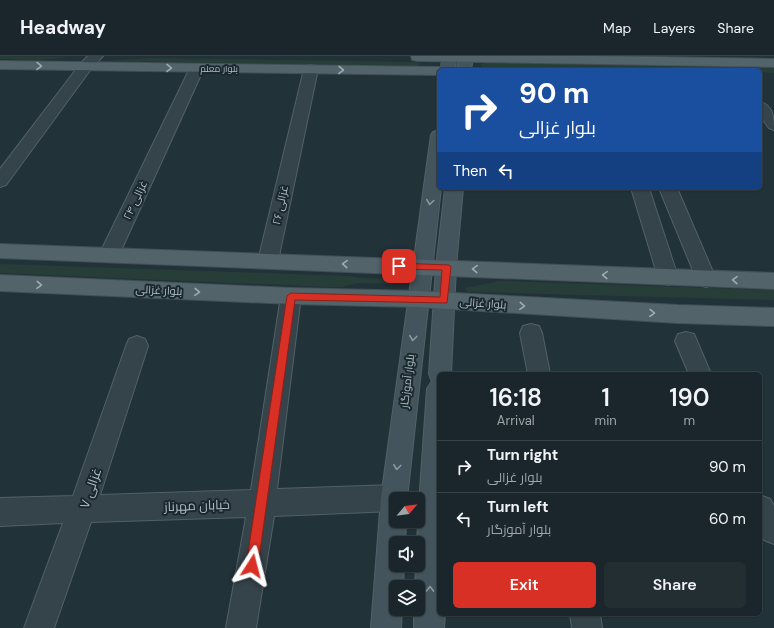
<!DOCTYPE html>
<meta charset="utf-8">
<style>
:root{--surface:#1a262b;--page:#232e33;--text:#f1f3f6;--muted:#9fa5a9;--line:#384347;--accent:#d93025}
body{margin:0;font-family:"DM Sans",Cairo,sans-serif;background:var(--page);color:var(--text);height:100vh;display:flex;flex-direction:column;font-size:15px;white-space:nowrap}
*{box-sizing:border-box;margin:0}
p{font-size:13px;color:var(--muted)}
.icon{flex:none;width:22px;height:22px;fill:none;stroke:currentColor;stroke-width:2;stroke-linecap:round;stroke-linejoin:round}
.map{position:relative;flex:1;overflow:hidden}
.drawer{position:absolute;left:437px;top:316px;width:325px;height:244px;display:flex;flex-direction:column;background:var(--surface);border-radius:6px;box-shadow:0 1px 3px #0004,0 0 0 1px var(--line)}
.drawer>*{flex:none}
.hud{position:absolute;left:437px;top:12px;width:325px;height:122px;border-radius:6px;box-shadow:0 1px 3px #0004,0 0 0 1px var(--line);background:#1a4fa0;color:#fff;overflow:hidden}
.needle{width:26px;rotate:61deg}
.buttons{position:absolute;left:389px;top:436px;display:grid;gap:8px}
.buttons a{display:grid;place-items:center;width:36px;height:36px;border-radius:6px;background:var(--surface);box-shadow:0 1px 3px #0004,0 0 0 1px var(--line);font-size:20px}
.pin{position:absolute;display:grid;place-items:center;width:34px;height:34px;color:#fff;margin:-17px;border-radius:8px;box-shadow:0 2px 6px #0006}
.me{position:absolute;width:44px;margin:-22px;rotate:9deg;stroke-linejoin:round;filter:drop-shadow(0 0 3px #0008)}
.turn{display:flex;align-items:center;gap:14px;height:84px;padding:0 16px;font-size:18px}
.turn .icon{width:52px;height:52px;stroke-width:2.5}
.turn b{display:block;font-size:28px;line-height:34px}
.then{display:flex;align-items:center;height:38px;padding:0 16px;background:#0003;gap:8px;font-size:15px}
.eta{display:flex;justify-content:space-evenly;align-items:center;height:68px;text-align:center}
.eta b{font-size:24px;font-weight:600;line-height:28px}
.action{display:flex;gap:8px;margin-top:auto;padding:8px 16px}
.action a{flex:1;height:46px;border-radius:6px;background:var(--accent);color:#fff;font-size:16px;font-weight:600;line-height:46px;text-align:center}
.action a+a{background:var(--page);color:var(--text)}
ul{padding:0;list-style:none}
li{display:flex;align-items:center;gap:12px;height:52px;padding:0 16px;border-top:1px solid var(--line)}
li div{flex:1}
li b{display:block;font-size:15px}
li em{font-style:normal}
header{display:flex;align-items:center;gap:24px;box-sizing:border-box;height:56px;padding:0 20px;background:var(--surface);border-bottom:1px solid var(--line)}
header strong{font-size:19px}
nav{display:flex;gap:22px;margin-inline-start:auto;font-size:14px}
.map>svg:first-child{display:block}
.green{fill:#273e38}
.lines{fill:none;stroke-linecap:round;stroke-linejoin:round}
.street-casing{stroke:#536167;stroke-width:2}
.secondary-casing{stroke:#536167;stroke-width:2}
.primary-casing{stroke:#424f56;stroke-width:2}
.street{fill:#35434a;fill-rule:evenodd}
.secondary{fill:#44545c;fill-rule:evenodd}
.primary{fill:#53636a;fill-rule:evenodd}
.oneway{stroke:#9dadb4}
.oneway2{stroke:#8a9aa1}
.route{fill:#d93025;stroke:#8d1f18}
.labels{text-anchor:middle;stroke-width:4;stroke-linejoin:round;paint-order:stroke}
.far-street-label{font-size:9px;fill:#b0bfc6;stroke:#1b282e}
.street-label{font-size:11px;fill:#b0bfc6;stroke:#1b282e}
.near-street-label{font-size:13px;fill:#b0bfc6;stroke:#1b282e}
</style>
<header>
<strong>Headway</strong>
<nav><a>Map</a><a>Layers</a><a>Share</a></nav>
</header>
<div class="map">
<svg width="774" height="572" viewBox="0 0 774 572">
<rect width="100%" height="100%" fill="#223239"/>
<g class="green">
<polygon points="0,0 74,1 37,4 0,3"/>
<polygon points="148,2 415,6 421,7 418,10 415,10 105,5"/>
<polygon points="486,7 774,11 774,17 760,16 760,14 487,12 481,10 481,8"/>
<polygon points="0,208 349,220 359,222 390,223 393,224 393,226 391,228 359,227 341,231 328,231 0,217"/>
<polygon points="500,225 774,234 774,244 468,236 465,232"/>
</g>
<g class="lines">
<defs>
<g id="street">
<polygon points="88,0 103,0 91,13 6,129 0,131 0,113 81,7"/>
<polygon points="197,8 202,9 204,12 119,199 116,204 109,206 102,204 99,199 190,12 192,9"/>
<polygon points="311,9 316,10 318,13 278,205 275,210 268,212 261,210 258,205 304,13 306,10"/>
<path d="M760 46C773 49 774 62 774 74L769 72 760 60Z"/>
<polygon points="631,132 649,132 678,221 675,227 668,229 661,227 658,221"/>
<polygon points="659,132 677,132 716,223 713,229 706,231 699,229"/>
<polygon points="291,232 298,234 301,240 277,433 394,429 403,433 407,443 396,443 396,455 394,455 274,460 256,572 226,572 246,461 91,466 54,572 24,572 63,467 0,470 0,442 73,440 126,290 129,283 137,280 145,283 148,290 100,439 251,434 281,240 284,234"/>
<polygon points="531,268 539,270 542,277 550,318 528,318 520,277 523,270"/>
<polygon points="686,276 694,278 711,318 689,318 675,285 678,278"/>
<polygon points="760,439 770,443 774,450 774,488 764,484 760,477"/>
<polygon points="570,558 600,558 602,572 572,572"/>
</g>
<g id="secondary">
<polygon points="442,0 456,0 455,14 441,14"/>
<polygon points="459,0 473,0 471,14 457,14"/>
<polygon points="439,74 439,132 441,132 407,443 396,443 396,465 406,465 405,487 396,487 396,509 404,509 403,531 396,531 396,553 402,553 401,572 371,572 381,442 431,79 433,76"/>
<polygon points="445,132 463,132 456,211 451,318 439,318 439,558 445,558 444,572 414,572 414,553 418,553 418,531 415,531 416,509 418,509 417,487 419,448 427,333 432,325 429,318 436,211"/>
</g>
<g id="primary">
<polygon points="411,0 596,0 774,3 774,11 417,5 412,4"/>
<polygon points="0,5 439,11 445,14 439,14 439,19 0,13"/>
<polygon points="0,188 774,217 774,233 0,202"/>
<polygon points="0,219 291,232 417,235 678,249 774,252 774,270 678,267 417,251 291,248 0,235"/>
</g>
</defs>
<use href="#street" class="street-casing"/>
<use href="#secondary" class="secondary-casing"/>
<use href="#primary" class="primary-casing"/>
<use href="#street" class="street"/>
<use href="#secondary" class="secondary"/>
<use href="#primary" class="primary"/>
</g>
<defs><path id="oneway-chevron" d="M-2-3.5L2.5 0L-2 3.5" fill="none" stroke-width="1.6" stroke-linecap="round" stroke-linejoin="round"/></defs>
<g class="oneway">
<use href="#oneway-chevron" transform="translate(39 10) rotate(1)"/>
<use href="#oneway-chevron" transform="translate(169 12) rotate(1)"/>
<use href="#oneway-chevron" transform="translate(341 14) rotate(1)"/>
<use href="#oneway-chevron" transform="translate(345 208) rotate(-178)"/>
<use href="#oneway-chevron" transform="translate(475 213) rotate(-177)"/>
<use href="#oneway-chevron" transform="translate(605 219) rotate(-177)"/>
<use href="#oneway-chevron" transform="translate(735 224) rotate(-178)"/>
<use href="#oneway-chevron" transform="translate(39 229) rotate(3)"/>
<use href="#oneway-chevron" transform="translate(197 236) rotate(3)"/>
<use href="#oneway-chevron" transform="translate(522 250) rotate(4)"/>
<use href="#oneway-chevron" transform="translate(652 257) rotate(3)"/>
</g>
<g class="oneway2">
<use href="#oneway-chevron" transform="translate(430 146) rotate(98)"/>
<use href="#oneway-chevron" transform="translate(413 282) rotate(97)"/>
<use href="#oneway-chevron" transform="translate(397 411) rotate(97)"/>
<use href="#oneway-chevron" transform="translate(430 533) rotate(-89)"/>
</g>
<polygon class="route" points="396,207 449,209 451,211 447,247 295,244 258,510 256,514 252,515 247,514 246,510 287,240 291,237 440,241 442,214 399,213 396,212"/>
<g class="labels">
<g class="far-street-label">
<text x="219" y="16">بلوار معلم</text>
</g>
<g class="street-label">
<text transform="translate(135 144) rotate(-65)" y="4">غزالی ۲۴</text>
<text transform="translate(280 149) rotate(-78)" y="4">غزالی ۲۶</text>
<text transform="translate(159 234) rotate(3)" y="4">بلوار غزالی</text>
<text transform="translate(483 247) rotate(4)" y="4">بلوار غزالی</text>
<text transform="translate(407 325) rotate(-83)" y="4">بلوار آموزگار</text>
</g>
<g class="near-street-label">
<text transform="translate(90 432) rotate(-71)" y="5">غزالی ۷</text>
<text transform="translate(197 449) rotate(-2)" y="5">خیابان مهرناز</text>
</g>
</g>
</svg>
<div class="buttons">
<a><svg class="needle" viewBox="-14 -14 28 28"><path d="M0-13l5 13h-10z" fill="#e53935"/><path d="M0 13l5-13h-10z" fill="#9fa5a9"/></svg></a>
<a><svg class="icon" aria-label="sound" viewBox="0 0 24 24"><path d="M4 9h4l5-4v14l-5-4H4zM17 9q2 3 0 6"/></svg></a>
<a><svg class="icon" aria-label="layers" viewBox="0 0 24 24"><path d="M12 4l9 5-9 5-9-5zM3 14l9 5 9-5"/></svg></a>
</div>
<div class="pin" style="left:399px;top:210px;background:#d93025"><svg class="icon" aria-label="arrive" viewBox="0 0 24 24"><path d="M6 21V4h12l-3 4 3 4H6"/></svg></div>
<svg class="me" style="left:252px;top:510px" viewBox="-20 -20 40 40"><path d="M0-17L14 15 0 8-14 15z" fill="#d93025" stroke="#fff" stroke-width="4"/></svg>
<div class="hud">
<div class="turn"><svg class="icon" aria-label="right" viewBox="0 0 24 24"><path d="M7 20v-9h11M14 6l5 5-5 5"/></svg><div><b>90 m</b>بلوار غزالی</div></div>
<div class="then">Then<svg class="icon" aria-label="left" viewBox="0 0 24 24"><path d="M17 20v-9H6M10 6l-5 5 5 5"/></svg></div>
</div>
<section class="drawer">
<div class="eta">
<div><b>16:18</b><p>Arrival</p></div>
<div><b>1</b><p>min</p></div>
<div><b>190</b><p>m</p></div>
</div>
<ul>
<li><svg class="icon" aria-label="right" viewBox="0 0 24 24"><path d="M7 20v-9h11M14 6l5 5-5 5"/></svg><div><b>Turn right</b><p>بلوار غزالی</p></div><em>90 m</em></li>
<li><svg class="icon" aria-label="left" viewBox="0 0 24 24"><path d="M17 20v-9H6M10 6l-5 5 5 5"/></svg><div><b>Turn left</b><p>بلوار آموزگار</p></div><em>60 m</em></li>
</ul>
<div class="action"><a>Exit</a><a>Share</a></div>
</section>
</div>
